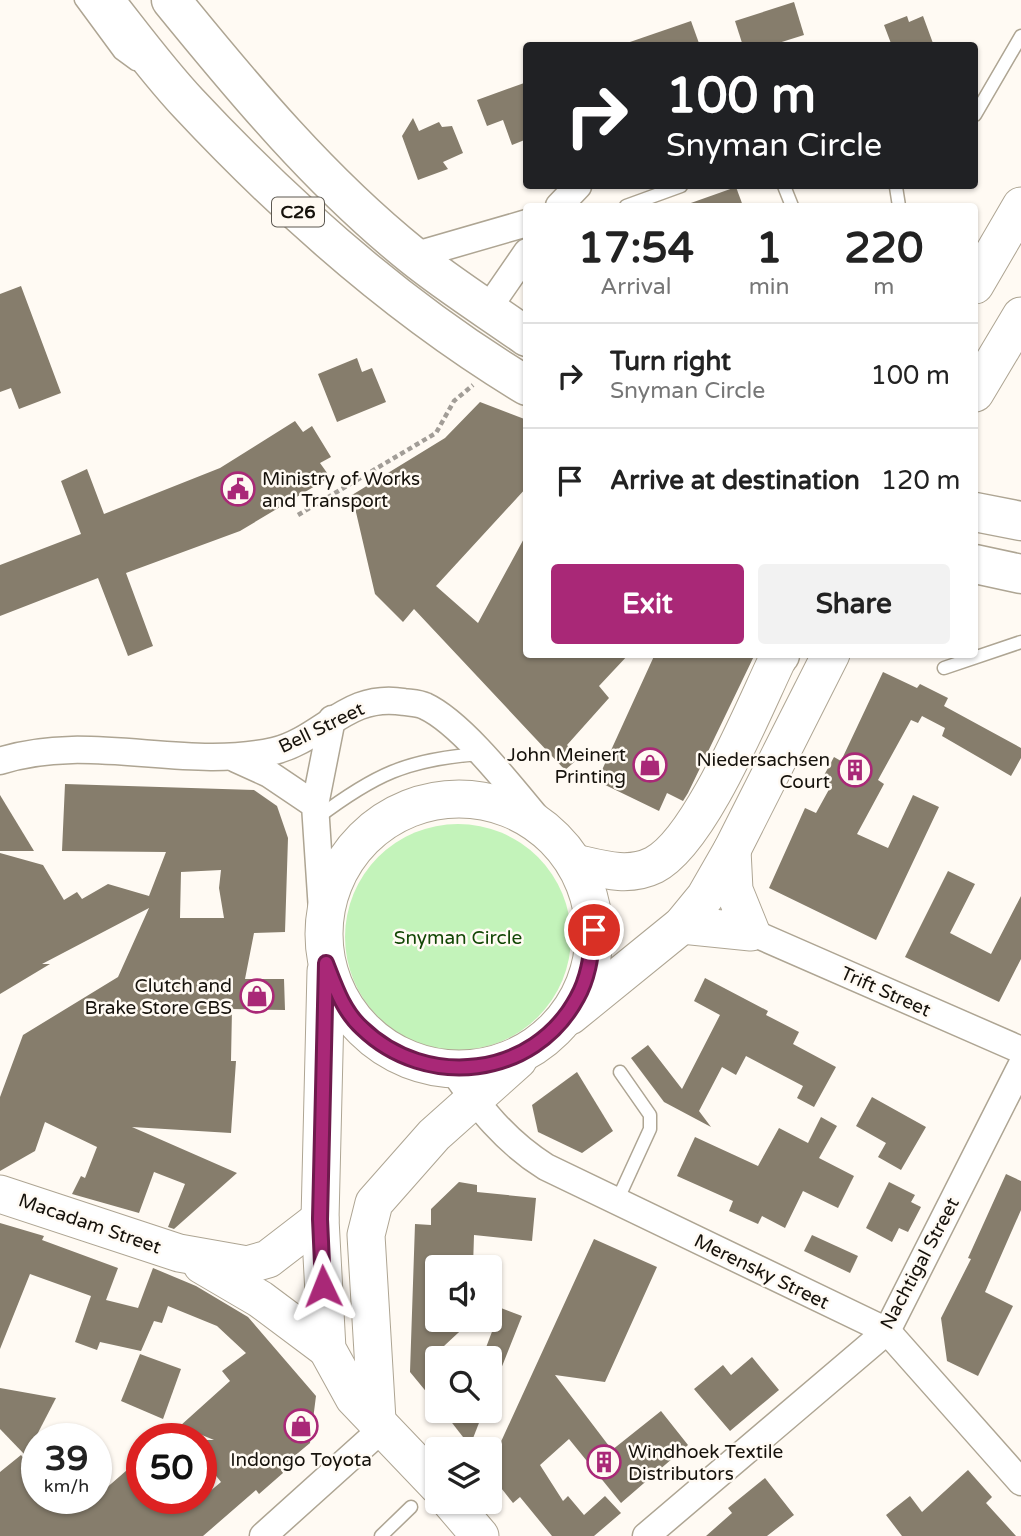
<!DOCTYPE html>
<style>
:root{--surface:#fff;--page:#f2f2f2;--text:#222;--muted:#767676;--line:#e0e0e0;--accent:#a92877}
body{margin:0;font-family:"Varela Round",sans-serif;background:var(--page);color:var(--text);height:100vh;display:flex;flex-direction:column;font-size:26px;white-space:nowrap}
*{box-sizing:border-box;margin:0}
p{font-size:23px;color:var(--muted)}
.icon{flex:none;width:38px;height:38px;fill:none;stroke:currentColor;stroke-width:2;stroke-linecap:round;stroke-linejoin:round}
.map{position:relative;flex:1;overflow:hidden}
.details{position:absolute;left:523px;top:203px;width:455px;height:455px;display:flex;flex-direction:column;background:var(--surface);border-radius:7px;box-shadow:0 2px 5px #0004}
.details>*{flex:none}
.banner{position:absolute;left:523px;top:42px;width:455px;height:147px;border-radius:7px;box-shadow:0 2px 5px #0004;background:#202124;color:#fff;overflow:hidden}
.fabs{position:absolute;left:425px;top:1255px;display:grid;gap:14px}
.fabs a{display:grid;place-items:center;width:77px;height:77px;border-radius:7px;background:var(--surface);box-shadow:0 2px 5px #0004;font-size:35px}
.speed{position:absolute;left:21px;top:1423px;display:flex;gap:14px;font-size:35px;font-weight:700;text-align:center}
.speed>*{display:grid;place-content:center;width:91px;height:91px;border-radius:50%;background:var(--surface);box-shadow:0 2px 5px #0004;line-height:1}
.speed small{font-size:18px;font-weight:400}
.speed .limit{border:10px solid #d22;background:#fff;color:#111}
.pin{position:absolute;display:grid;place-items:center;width:60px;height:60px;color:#fff;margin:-30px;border:4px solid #fff;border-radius:50%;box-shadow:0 2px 7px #0007}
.me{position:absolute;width:77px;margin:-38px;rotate:358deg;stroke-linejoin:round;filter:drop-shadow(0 0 5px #0008)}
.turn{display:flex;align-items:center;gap:24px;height:147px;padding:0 28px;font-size:32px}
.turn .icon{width:91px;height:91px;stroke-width:2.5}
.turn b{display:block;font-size:49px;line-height:60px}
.eta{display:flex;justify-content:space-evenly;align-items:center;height:119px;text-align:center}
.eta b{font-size:42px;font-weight:800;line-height:49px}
.primary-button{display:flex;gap:14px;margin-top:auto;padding:14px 28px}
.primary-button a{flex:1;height:80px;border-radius:7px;background:var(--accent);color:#fff;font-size:28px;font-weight:800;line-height:80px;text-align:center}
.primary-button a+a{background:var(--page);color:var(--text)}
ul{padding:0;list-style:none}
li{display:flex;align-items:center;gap:21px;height:105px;padding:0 28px;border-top:2px solid var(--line)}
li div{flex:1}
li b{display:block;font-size:26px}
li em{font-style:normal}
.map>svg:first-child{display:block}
.green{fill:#c3f3ba}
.building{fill:#867d6c;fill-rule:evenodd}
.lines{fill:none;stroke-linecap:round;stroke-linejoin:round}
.lane-casing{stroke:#aea593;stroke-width:15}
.street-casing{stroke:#aea593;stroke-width:29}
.secondary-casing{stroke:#aea593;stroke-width:39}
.primary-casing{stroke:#aea593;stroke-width:41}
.path{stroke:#a29d97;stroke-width:4.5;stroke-dasharray:5 3.5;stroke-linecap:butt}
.lane{stroke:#fff;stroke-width:12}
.street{stroke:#fff;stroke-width:26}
.secondary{stroke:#fff;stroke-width:37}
.primary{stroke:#fff;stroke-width:38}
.route-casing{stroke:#6e1a4d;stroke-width:18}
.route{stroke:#a92877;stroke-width:12}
.labels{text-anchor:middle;stroke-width:5;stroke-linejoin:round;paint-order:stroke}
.shield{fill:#fffaf3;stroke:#5c5851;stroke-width:2}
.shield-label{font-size:18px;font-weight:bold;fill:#16120c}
.poi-label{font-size:19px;fill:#16120c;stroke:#fffaf3;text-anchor:end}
.street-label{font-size:19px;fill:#16120c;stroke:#fffaf3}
.park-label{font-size:19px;fill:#124705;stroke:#fffaf3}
</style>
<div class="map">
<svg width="1021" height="1536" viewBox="0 0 1021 1536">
<rect width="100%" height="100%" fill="#fffaf3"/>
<circle class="green" cx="458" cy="937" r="113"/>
<g class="building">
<polygon points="794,2 804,35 769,46 743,46 735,21"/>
<polygon points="907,16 909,22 923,16 934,46 892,46 884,25"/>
<polygon points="691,21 700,46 628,46 627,43"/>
<polygon points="527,82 527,139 512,145 503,120 487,126 477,100"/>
<polygon points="413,118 419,131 439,122 442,127 452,126 463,153 443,162 448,169 418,180 402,136"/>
<polygon points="736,187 743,206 689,206 688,204"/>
<polygon points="21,286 61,393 19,409 11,388 0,392 0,294"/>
<polygon points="357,358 362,372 372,368 386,402 337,422 318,374"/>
<polygon points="480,402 527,420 527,487 436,586 478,623 527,533 527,654 629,654 599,686 609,698 567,745 579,758 565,770 414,609 403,622 375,594 352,495 445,438"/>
<polygon points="295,421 303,432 312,426 331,457 320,463 330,477 240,531 126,573 153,646 128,656 98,578 0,616 0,565 81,534 61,481 87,469 104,514 220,468"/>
<polygon points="655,654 755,654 688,793 683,801 667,793 659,811 597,781"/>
<polygon points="883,672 917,688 920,684 948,698 944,706 1021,748 1021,758 1011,776 942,736 945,728 922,716 918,723 911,720 878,780 884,784 857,834 888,848 913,795 939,807 876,940 769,888 805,808 816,813 832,784 822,779 834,757 841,761"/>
<path d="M65 784 254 790 277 806 288 838 285 932 254 933 245 979H284L285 1010 232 1009 231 1061H236L231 1133 132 1127 237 1173 174 1229 168 1227 185 1184 154 1172 139 1213 72 1194 81 1176 85 1178 97 1147 45 1122 35 1151 0 1171V1097L23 1035 118 977 149 908 42 964H50L0 994V853L43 865 64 900 77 892 82 899 108 884 149 896 166 852 62 851ZM221 870 219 888 224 918H180L181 872Z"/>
<polygon points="0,795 34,851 0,851"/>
<polygon points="948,871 975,884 950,933 991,954 1021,896 1021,959 999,1002 905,957"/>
<polygon points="705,978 768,1011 766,1015 799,1032 793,1044 836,1067 814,1107 797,1098 803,1086 746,1056 736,1075 722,1067 699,1111 711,1127 664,1102 631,1058 648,1045 682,1089 720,1015 694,1001"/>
<polygon points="577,1072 613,1131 582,1153 538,1132 532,1105"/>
<polygon points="872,1097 926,1127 901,1170 878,1157 886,1143 856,1126"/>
<polygon points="821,1117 837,1126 819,1158 854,1176 838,1208 803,1191 785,1228 762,1216 758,1224 729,1211 733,1201 677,1176 695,1137 758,1166 779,1128 808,1143"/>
<polygon points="1006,1174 1021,1181 1021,1210 985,1292 1013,1306 978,1376 947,1361 941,1318 971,1259 968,1258"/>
<polygon points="459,1182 477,1185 477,1192 536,1198 532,1241 474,1235 473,1267 438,1267 438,1320 472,1320 444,1346 454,1358 438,1358 438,1406 410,1372 415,1224 431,1225 431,1209"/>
<polygon points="889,1182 915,1195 911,1202 921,1207 908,1232 899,1228 892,1242 866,1228"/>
<polygon points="0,1223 44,1236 42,1240 118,1268 106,1300 138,1308 153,1268 196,1286 248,1317 316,1396 310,1443 280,1468 283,1473 259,1494 256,1490 203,1536 0,1536 0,1472 21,1455 37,1474 37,1498 84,1498 81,1510 142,1457 142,1498 202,1498 221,1482 201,1457 201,1440 214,1440 180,1426 230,1381 222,1371 246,1353 217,1326 168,1306 162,1323 154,1321 141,1351 100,1342 97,1350 75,1342 91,1296 30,1274 0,1349"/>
<polygon points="812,1235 858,1256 850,1273 804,1251"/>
<polygon points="594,1239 657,1267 605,1382 555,1375 612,1450 661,1411 688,1445 621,1503 569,1439 540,1465 563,1501 568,1496 584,1515 605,1496 621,1513 594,1536 552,1536 520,1497 513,1503 490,1474 490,1442 499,1446"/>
<polygon points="501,1308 522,1316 491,1394 490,1358 482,1358"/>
<polygon points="140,1354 181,1369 163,1419 121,1401"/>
<polygon points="752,1357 779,1390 730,1431 694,1389 723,1365 731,1375"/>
<polygon points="0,1388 56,1398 26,1456 0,1429"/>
<polygon points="442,1410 484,1410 470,1446"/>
<polygon points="968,1470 992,1497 986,1503 1016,1536 902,1536 886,1515 910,1496 922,1512"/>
<polygon points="765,1478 794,1515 767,1536 706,1536 732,1513 728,1508"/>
</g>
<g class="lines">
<defs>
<g id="lane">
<polyline points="81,0 120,53 135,64"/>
<polyline points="975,115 1021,36"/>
<polyline points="784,186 792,206"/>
<polyline points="896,187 899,206"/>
<polyline points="626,206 681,186"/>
<polyline points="944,668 1021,642"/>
<path d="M317 818C374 775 407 759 480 754"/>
<polyline points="617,1201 650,1129 650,1115 620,1072"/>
<polyline points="381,1536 411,1507"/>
</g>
<g id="street">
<polyline points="559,206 578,186"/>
<polyline points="413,256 527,223"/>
<polyline points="487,310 527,252"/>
<polyline points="236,759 269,774 315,805 323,926"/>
<path d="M0 761C88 732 184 771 274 751 323 739 347 692 404 702 411 703 419 703 425 706 464 724 518 796 547 830"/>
<polyline points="315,805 332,719"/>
<polyline points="751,932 1021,1050"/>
<path d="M452 1069C479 1108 506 1142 546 1167L887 1331 1021 1482"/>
<polyline points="263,1536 383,1428"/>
<polyline points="646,1536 887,1331 1021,1066"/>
</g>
<g id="secondary">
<polyline points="975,285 1021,206"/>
<polyline points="975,393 1021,316"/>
<circle cx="459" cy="934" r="135"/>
<path d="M575 863C601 869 628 878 654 865 701 841 755 705 780 654"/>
<polyline points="682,925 751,932 734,890 732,850"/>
<polyline points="326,971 320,1219 327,1349 354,1398 438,1486"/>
<polyline points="570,1016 682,925 705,897 732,850 831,654"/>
<polyline points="0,1194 179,1253 247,1265 268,1259 320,1219"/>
<polyline points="202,1265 260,1299 327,1349"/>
<polyline points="377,1420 366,1235 374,1203 434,1135 518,1060"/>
<polyline points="451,1502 480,1536"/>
</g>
<g id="primary">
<path d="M104 0C131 34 158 71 188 103 288 210 401 310 527 386"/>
<path d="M171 0C245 91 321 182 413 256 449 285 489 310 527 337"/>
<polyline points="975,512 1021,521"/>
<polyline points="975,564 1021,574"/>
<polyline points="780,654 780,655"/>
</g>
</defs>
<use href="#lane" class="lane-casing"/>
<use href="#street" class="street-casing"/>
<use href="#secondary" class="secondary-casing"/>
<use href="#primary" class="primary-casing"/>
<polyline class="path" points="298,515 436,433 454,401 473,385"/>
<use href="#lane" class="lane"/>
<use href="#street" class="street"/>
<use href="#secondary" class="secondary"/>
<use href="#primary" class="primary"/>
</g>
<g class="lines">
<defs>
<path id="route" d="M323 1286 320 1219 326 963C335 986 343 1011 362 1028 426 1090 534 1078 577 998 589 977 591 954 594 930"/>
</defs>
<use href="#route" class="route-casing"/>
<use href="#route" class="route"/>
</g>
<defs>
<symbol id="civic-ring" viewBox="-11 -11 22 22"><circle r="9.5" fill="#fffaf3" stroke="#a92877" stroke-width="1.5"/><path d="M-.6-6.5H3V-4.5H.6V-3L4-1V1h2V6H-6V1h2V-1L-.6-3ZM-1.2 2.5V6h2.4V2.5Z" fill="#a92877"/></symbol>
<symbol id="shop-ring" viewBox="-11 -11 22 22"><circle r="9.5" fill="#fffaf3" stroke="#a92877" stroke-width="1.5"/><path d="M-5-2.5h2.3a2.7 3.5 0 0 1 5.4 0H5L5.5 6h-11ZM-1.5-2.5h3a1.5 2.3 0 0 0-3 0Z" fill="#a92877"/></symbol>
<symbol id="building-ring" viewBox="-11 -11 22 22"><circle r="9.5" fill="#fffaf3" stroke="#a92877" stroke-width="1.5"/><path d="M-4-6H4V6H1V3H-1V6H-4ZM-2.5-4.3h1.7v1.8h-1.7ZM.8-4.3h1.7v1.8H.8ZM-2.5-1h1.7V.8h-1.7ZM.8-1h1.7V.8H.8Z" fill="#a92877"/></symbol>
</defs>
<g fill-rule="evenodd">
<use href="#civic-ring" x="219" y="470" width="38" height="38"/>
<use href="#shop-ring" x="631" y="746" width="38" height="38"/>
<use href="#building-ring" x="836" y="751" width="38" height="38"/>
<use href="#shop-ring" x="238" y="977" width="38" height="38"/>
<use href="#shop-ring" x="282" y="1407" width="38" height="38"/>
<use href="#building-ring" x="585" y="1443" width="38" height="38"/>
</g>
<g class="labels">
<rect class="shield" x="272" y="197.5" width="52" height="29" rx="5"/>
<g class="shield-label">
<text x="298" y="218">C26</text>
</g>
<g class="poi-label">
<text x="262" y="485" text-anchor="start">Ministry of Works<tspan x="262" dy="22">and Transport</tspan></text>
<text x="626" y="761">John Meinert<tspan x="626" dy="22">Printing</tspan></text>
<text x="830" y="766">Niedersachsen<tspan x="830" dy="22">Court</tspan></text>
<text x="232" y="992">Clutch and<tspan x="232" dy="22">Brake Store CBS</tspan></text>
<text x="628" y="1458" text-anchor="start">Windhoek Textile<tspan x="628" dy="22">Distributors</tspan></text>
<text x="301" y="1466" text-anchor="middle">Indongo Toyota</text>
</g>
<g class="street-label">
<text transform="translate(321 727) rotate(-26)" y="7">Bell Street</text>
<text transform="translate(886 991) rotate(24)" y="7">Trift Street</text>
<text transform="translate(90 1223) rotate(19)" y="7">Macadam Street</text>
<text transform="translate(919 1263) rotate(-62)" y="7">Nachtigal Street</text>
<text transform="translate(762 1271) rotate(26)" y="7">Merensky Street</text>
</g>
<g class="park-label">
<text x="458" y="944">Snyman Circle</text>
</g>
</g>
</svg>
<div class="fabs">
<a><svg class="icon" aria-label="sound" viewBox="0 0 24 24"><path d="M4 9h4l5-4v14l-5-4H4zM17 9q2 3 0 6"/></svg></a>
<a><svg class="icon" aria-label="search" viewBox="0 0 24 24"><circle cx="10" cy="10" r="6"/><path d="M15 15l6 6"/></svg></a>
<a><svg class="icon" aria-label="layers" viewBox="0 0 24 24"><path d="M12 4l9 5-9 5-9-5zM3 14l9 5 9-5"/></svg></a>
</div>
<div class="speed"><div>39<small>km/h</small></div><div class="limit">50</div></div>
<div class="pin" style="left:594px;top:930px;background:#d93025"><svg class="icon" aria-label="arrive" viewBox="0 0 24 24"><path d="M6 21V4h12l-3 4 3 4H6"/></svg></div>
<svg class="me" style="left:323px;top:1286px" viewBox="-20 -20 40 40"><path d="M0-17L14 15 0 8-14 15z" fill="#a92877" stroke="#fff" stroke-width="4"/></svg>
<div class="banner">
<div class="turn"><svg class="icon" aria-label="right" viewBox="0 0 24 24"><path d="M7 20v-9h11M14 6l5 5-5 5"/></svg><div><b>100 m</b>Snyman Circle</div></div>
</div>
<section class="details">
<div class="eta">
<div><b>17:54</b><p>Arrival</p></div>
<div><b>1</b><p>min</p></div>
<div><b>220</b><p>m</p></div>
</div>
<ul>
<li><svg class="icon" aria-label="right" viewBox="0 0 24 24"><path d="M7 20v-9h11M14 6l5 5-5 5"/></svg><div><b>Turn right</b><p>Snyman Circle</p></div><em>100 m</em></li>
<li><svg class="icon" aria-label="arrive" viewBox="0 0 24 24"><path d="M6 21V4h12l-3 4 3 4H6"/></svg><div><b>Arrive at destination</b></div><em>120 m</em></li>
</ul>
<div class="primary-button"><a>Exit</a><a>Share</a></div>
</section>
</div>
